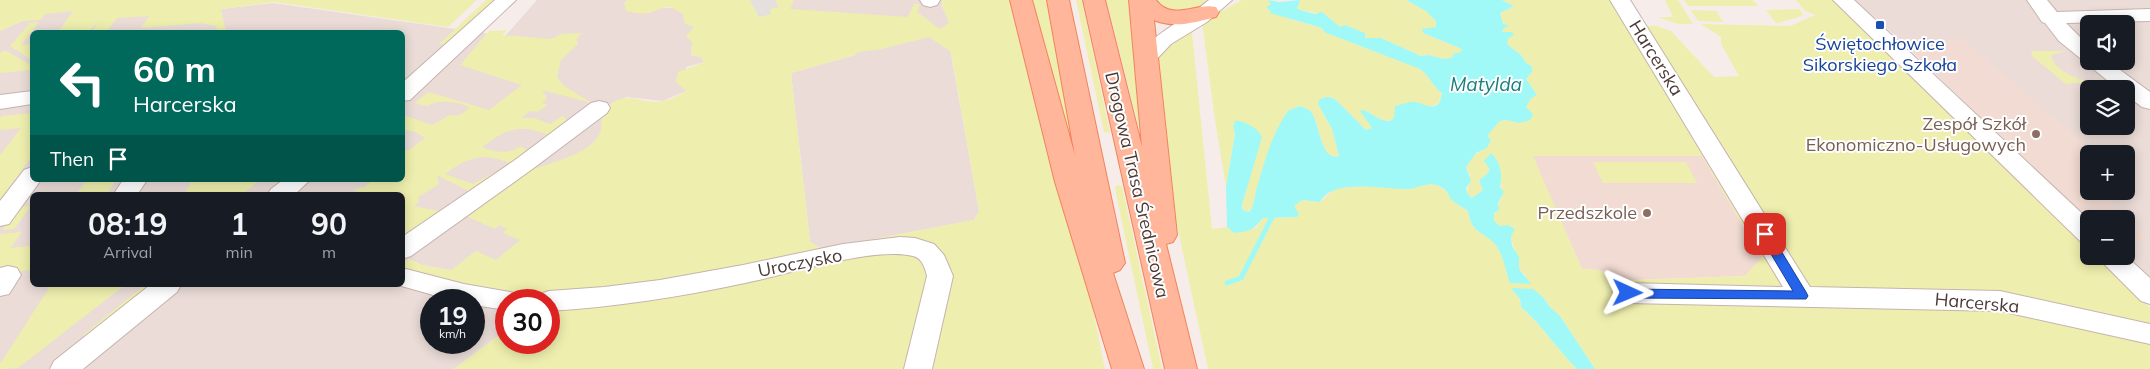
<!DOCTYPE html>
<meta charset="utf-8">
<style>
:root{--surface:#171b24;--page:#242831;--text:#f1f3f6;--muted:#9ea1a6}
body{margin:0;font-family:Mulish,sans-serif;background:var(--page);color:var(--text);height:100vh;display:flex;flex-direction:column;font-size:19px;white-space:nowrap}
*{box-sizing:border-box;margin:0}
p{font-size:16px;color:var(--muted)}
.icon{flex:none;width:28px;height:28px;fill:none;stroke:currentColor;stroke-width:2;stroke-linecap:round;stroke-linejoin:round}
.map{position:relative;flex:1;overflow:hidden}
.sheet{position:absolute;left:30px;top:192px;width:375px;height:95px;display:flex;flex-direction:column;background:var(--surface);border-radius:8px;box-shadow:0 2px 12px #0003}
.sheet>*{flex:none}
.hud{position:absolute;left:30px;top:30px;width:375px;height:152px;border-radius:8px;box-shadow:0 2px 12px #0003;background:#00695c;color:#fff;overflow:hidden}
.buttons{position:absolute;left:2080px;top:15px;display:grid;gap:10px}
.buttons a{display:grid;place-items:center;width:55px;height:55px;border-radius:8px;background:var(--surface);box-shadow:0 2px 12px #0003;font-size:25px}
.speed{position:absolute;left:420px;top:289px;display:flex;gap:10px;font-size:25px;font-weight:700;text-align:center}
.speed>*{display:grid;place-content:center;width:65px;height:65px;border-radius:50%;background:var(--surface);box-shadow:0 2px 12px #0003;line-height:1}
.speed small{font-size:12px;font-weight:400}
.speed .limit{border:8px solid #d22;background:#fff;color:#111}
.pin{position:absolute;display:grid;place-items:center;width:42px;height:42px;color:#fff;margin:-21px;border-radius:10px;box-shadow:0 2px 8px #0006}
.me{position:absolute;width:55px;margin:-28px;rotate:91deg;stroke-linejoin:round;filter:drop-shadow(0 0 4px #0008)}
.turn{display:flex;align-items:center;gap:18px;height:105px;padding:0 20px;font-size:22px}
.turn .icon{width:65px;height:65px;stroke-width:2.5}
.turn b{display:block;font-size:35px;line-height:42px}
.then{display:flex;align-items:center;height:48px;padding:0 20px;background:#0003;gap:10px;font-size:19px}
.eta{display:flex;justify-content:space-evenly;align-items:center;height:85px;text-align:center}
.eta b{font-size:30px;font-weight:700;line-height:35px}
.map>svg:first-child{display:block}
.residential{fill:#ebdcd7;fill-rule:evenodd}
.education{fill:#f1dbd2}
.green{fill:#eeefae;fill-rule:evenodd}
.parking{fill:#e5dfde}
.water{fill:#a0f9f7}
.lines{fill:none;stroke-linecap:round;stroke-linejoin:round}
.stream{stroke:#a0f9f7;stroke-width:5}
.minor-casing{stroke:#c6b3ae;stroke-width:2}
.major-casing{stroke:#f2835c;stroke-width:2}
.minor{fill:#fff;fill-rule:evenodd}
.major{fill:#ffb69a;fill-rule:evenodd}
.route{fill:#2563eb;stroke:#184099}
.transit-dot{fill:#1a4fb4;stroke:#fff;stroke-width:2}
.education-dot{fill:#8d6e63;stroke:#fff;stroke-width:2}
.labels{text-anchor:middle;stroke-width:4;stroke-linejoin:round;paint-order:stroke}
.transit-label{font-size:18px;fill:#164399;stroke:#fff}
.street-label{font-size:18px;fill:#4c3a36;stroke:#fff}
.education-label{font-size:18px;fill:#785e54;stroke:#fff;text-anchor:end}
.water-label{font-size:19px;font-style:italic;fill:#1b7e7c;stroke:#fff}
</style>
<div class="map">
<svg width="2150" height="369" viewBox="0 0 2150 369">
<rect width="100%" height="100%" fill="#f6edea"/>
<g class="residential">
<path d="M218 0 221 9 273 3 505 36 537 0H628L624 3 649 13 659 8H674L683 14 694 27 691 55 701 57 704 62 686 67V91L663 101 626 97 602 122 617 242 451 270 422 265 409 259 403 264 402 195H32V285H402L403 266 416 273 498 293 532 295 535 300H506V312L493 327 506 330 454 369H0V31L53 7ZM32 32H402V180H32ZM431 300H474V342H431Z"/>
<polygon points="750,0 942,0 942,6 947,16 949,24 951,54 979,211 974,220 822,249 810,242 791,73 855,55 857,52 759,17"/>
<path d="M1854 0H2150V279L2126 256V219H2089V221L1900 40ZM2089 24H2126V61H2089ZM2089 89H2126V126H2089ZM2089 154H2126V191H2089Z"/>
</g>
<g class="education">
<polygon points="1962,38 2050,115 2099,154 2089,154 2089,173 2086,174 2089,177 2089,191 2105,191 2113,199 2108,200 2150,239 2126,241 2126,219 2089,219 2089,221 1900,40"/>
<polygon points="1532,156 1702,156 1762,258 1745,276 1630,280 1608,275 1599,270 1582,269"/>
</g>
<g class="green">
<polygon points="0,0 477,0 448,27 274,2 221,9 226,32 219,32 215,26 200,23 141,28 149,16 117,18 106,32 92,32 99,21 88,32 58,32 73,11 45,14 40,20 22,21 0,31"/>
<polygon points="486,0 495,0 448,45 439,44"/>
<path d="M628 0H750L759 17 771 14 769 9 778 7 775 0H794L790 9 908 17 914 4H920L917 12 940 29 949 23C947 15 942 9 942 0H1016L1091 300 1105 369H454L506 330V342H549V300H535L532 295C493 293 437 284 403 266L402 264 409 259 422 265 451 270 476 251 496 260 520 240 503 233 507 229 499 225 495 229 468 217C484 204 501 186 519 175 544 162 613 154 600 115 624 84 637 106 664 101 672 99 679 95 686 91L676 82 678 72 704 62 701 57 691 55 692 42 686 36 694 27 685 24 683 14C665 2 665 9 648 13 640 14 634 13 626 11L624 3ZM929 37 951 52 979 211 974 220 822 249 810 242 791 73 855 55 858 52 881 49Z"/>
<polygon points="1029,0 1047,0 1073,141 1068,138"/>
<polygon points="1076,0 1082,0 1110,133 1104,132"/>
<polygon points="1106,0 1133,0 1142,134 1140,132"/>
<polygon points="1155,0 1206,0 1207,1 1202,11 1167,13"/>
<path d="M1242 0H1268L1289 19 1322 28 1324 32 1420 69C1430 76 1432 86 1442 93 1440 107 1432 108 1419 105 1410 110 1393 124 1383 120 1374 117 1371 111 1361 111L1372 128 1366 130 1336 100C1330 96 1325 96 1319 100L1318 104 1332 129 1339 156C1319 161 1321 123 1311 112 1309 109 1304 108 1301 106L1289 110 1274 136 1251 210 1245 212 1242 205 1261 137 1233 126 1235 134 1226 187 1215 120 1202 22Z"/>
<polygon points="1300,0 1406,0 1426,11 1436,21 1436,27 1423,33 1462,49 1462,52 1453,54 1452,58 1443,59 1429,55 1421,56 1381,38 1365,38 1364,33 1345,25 1340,27 1326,15 1297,9"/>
<path d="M1502 0H1610L1635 25 1657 26 1671 31 1714 77 1739 76 1721 44V37L1701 24 1790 26 1815 15 1805 11 1796 0H1837L2089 246V256H2099L2150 308V369H1595L1560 316 1550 307 1543 297 1512 288 1520 299 1521 307C1542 325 1557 349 1577 369H1208L1173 207 1158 73 1159 50 1190 27 1192 33 1212 229 1227 227 1234 233 1256 228 1263 218 1297 217 1294 206 1302 200 1320 202 1334 189 1359 186 1419 187C1444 175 1449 202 1468 211 1472 236 1483 230 1495 244 1500 249 1507 267 1506 274L1527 277 1519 269C1519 253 1513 251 1511 236L1494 222C1493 211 1497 208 1501 199 1502 197 1501 172 1499 168L1490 169 1487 174 1479 180 1483 190 1472 198 1467 193 1470 175 1466 167C1471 156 1476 153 1487 148V135L1500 121 1507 120 1519 123 1526 104 1535 92 1526 79 1527 64 1521 55 1507 44 1502 29 1508 25 1503 24 1500 13 1514 6ZM1533 156H1702L1762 258 1745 276 1630 280 1608 275 1599 270 1582 269Z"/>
<polygon points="1665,0 1678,0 1693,24 1678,24 1658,17 1673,17"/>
<polygon points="1684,0 1753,0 1758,6 1688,6"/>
<polygon points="1798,9 1803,13 1802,16 1778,23 1776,23 1766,10"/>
<polygon points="1693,10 1716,11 1723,22 1698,21 1691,11"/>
<polygon points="39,22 21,45 32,44 32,60 10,46 30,23"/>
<path d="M507 30 502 35 551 39 561 34 582 33 576 39 578 44 561 60 557 77 564 86 592 103 542 90 547 98 542 103 548 105 537 112 530 111 521 118H534L550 124 562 116 568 121 548 135C518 123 507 129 482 147 494 153 510 154 521 146L527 151 510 163C483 152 468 157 445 174L473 184 501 169 469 191 437 175 439 184 417 198 420 201 414 206 439 211 403 236 402 195H366L353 190 364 187 372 181 402 180 403 151 409 150 425 138 416 132 406 130 403 133V115L432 125 450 115C458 117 464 114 469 107 456 101 439 99 427 106L415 103 428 92 489 110 522 85 460 65 489 31Z"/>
<polygon points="5,50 32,66 32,70 0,73 0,53"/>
<path d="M2034 51H2066L2051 55C2053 70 2075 78 2089 82L2066 84 2032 56 2031 52Z"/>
<polygon points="32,113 32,159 29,160 0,201 0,155 21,128 0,130 0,119 2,116"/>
<polygon points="1593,162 1686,162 1697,183 1603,183"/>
<polygon points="87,180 116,180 106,195 76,195"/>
<polygon points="192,180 260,180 241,195 184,195"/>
<polygon points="1117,185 1122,186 1162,369 1153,369 1119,208 1115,187"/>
<polygon points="31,206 14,229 2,230 19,207"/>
<polygon points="22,232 10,248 32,246 32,270 0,274 0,234"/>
<polygon points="51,285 125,285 18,368 0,369 0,364"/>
<polygon points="145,285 155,285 90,337 83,335"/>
</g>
<polygon class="parking" points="750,0 775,0 779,7 769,9 771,14 759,17"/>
<g class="water">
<path d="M1268 0 1280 2 1300 0 1297 9 1315 14 1322 12 1340 27 1345 25 1365 33V38H1381L1421 56 1429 55 1443 59 1452 58 1453 54 1461 52 1462 49 1423 33 1422 29 1436 27V21L1426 11 1406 0H1502L1514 6 1500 13 1503 24 1509 25 1502 30 1503 32H1512L1514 35 1508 38 1507 44 1521 55 1527 64 1532 66V72L1526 79 1537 95 1531 98 1526 107 1533 114 1530 120 1519 123 1507 120 1500 121 1487 136 1491 140 1487 148 1476 153 1466 167 1471 181 1466 188 1467 193 1472 198 1483 190 1479 180 1487 174 1490 169 1484 161 1491 153C1500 161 1503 175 1500 187L1504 192 1498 203 1499 210 1494 213V221L1500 226 1508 225 1515 229 1511 236 1512 246 1519 257V269L1531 284 1510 283C1506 273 1503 252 1494 243 1481 230 1472 234 1468 211L1451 200C1449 194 1445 188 1439 186 1428 181 1420 188 1409 189 1386 190 1333 177 1320 202L1302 200 1294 206 1299 214 1297 217 1263 218C1252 231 1251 231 1234 233L1227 227 1226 187 1235 134 1233 126 1236 120C1247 123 1257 127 1262 137L1242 205 1243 210 1248 212 1251 210C1254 203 1255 195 1257 187 1265 161 1272 132 1289 110L1301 106C1304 108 1309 109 1311 112 1320 122 1320 162 1339 156L1332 129 1318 104 1319 100C1325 96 1330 96 1336 100L1366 130 1372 128 1360 111 1364 110 1382 120 1390 121 1394 118 1395 106C1401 105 1410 101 1415 102 1428 105 1439 114 1442 93 1432 86 1430 76 1420 69L1324 32 1322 28 1270 13 1271 11 1266 7 1271 4Z"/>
<path d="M1511 288 1533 289 1543 297 1550 307 1560 316 1595 369H1577C1557 349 1542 325 1521 307L1520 299Z"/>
</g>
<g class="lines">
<polyline class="stream" points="1227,283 1241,278 1272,217"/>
<defs>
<g id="minor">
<polygon points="495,0 516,0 410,100 402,101 402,83"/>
<polygon points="920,0 940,0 937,5 930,7 923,5"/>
<path d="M1209 0H1232L1207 22 1171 44 1154 62 1147 64 1140 62 1137 58C1155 31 1185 20 1209 0Z"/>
<polygon points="1610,0 1630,0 1810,287 2000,291 2150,324 2150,344 2000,311 1628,303 1619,300 1615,293 1619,286 1628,283 1783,287"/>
<polygon points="1833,0 1854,0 2089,220 2089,244 2080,241"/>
<polygon points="2027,0 2047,0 2057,12 2150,9 2150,21 2066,23 2089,46 2089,61 2108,61 2150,92 2150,109 2142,107 2126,95 2126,89 2118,89 2059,41 2045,23 2042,22"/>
<polygon points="32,91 32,104 0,109 0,95"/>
<polygon points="599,101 607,103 610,108 607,113 531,170 411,256 402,259 402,237 515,160 591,103"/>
<polygon points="32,167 32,180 41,180 9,224 0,226 0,201 24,170"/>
<polygon points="123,180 147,180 137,195 113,195"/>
<polygon points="283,180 310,180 294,195 267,195 271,189"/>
<path d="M900 237 915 238 934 244 944 255 953 276 932 369H904L927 276C925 268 922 258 913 256 874 246 786 275 745 283 680 297 615 307 549 311V300H536L540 294 549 291 604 287 660 280 743 265 843 244Z"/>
<polygon points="2098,256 2126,256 2150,278 2150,304 2141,301 2102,262"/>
<polygon points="8,266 17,268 21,275 9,294 0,296 0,268"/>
<polygon points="402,268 464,284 515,293 519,300 506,300 506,310 474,305 474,300 451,300 398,285 402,285"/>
<polygon points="150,285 181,285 177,292 83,369 50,369 54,361"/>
</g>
<g id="major">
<polygon points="1010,0 1032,0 1075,156 1047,0 1069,0 1125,263 1120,270 1113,273 1144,369 1112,369 1055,182"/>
<path d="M1083 0H1105L1142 147 1129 0H1156C1172 22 1196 2 1216 7L1219 12 1216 17C1195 22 1175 29 1154 20L1177 235 1173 242 1166 244 1197 369H1165Z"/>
</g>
</defs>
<use href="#minor" class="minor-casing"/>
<use href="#major" class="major-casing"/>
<use href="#minor" class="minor"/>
<use href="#major" class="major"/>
</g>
<polygon class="route" points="1765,230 1769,231 1806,292 1808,296 1806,299 1628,298 1624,296 1622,293 1624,290 1628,289 1793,291 1759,234"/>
<rect class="transit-dot" x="1875" y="20" width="10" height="10" rx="2.5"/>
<g class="education-dot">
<circle cx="2036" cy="134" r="5"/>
<circle cx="1647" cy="213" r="5"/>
</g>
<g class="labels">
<g class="transit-label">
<text x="1880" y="50">Świętochłowice<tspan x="1880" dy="21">Sikorskiego Szkoła</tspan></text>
</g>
<g class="street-label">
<text transform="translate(1656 58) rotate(58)" y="6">Harcerska</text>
<text transform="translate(1137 185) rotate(77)" y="6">Drogowa Trasa Średnicowa</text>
<text transform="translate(800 263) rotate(-11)" y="6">Uroczysko</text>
<text transform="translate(1977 303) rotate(5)" y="6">Harcerska</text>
</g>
<g class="education-label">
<text x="2026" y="130">Zespół Szkół<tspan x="2026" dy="21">Ekonomiczno-Usługowych</tspan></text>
<text x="1637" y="219">Przedszkole</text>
</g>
<g class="water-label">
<text x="1486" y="91">Matylda</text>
</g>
</g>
</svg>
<div class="buttons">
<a><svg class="icon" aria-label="sound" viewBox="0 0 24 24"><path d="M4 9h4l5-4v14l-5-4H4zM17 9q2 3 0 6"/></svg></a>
<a><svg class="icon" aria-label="layers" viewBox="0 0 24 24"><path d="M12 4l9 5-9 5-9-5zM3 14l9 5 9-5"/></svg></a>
<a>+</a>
<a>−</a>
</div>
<div class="speed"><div>19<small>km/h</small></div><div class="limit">30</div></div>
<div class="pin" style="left:1765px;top:234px;background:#d93025"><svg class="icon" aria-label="arrive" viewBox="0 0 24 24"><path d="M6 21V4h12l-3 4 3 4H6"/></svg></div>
<svg class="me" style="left:1628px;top:293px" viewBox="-20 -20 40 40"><path d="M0-17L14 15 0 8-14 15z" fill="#2563eb" stroke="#fff" stroke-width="4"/></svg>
<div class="hud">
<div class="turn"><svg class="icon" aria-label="left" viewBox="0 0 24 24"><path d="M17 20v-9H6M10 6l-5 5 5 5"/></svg><div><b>60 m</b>Harcerska</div></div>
<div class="then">Then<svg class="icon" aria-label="arrive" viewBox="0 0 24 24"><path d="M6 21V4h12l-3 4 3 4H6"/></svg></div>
</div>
<section class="sheet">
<div class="eta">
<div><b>08:19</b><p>Arrival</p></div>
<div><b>1</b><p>min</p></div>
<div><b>90</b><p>m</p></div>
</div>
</section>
</div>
